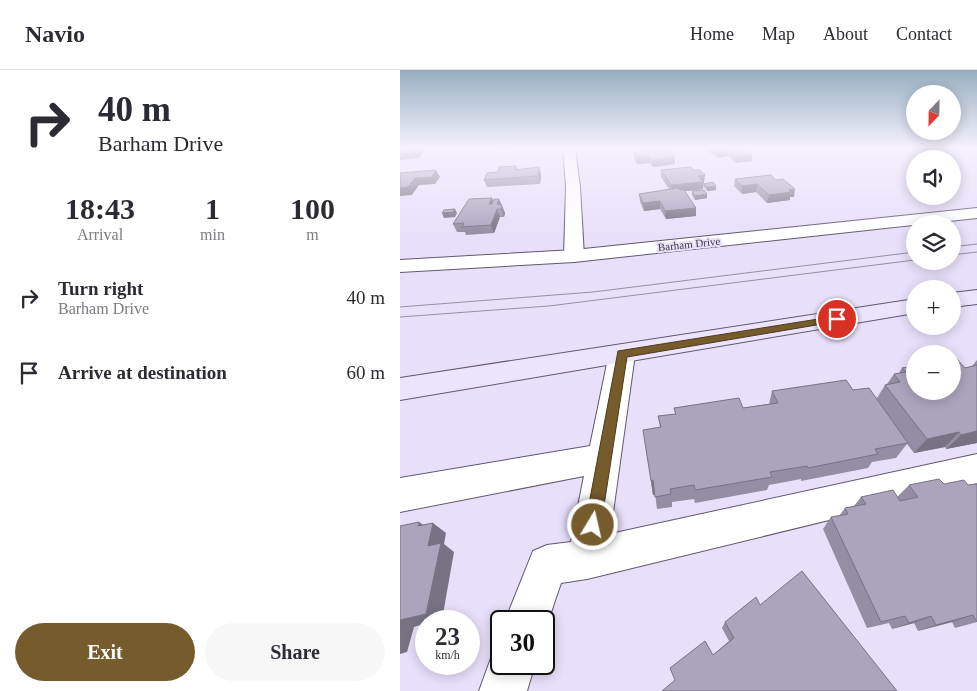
<!DOCTYPE html>
<meta charset="utf-8">
<style>
:root{--surface:#fff;--page:#f7f7f7;--text:#2b2b33;--muted:#7c7c81;--line:#e1e1e2;--accent:#765b2d}
body{margin:0;font-family:Georgia,serif;background:var(--page);color:var(--text);height:100vh;display:flex;flex-direction:column;font-size:19px;white-space:nowrap}
*{box-sizing:border-box;margin:0}
p{font-size:16px;color:var(--muted)}
.icon{flex:none;width:28px;height:28px;fill:none;stroke:currentColor;stroke-width:2;stroke-linecap:round;stroke-linejoin:round}
.map{position:relative;flex:1;overflow:hidden}
.panel{display:flex;flex-direction:column;background:var(--surface);width:400px}
.panel>*{flex:none}
.guide{background:#fff;color:var(--text);overflow:hidden}
.needle{width:32px;rotate:202deg}
.fabs{position:absolute;left:506px;top:15px;display:grid;gap:10px}
.fabs a{display:grid;place-items:center;width:55px;height:55px;border-radius:50%;background:var(--surface);box-shadow:0 2px 12px #0003;font-size:25px}
.speed{position:absolute;left:15px;top:540px;display:flex;gap:10px;font-size:25px;font-weight:700;text-align:center}
.speed>*{display:grid;place-content:center;width:65px;height:65px;border-radius:50%;background:var(--surface);box-shadow:0 2px 12px #0003;line-height:1}
.speed small{font-size:12px;font-weight:400}
.speed .limit{border:2px solid #111;border-radius:8px;background:#fff;color:#111}
.pin{position:absolute;display:grid;place-items:center;width:42px;height:42px;color:#fff;margin:-21px;border:2px solid #fff;border-radius:50%;box-shadow:0 1px 5px #0007}
.me{position:absolute;width:55px;margin:-28px;rotate:9deg;stroke-linejoin:round;filter:drop-shadow(0 0 4px #0008)}
.turn{display:flex;align-items:center;gap:18px;height:105px;padding:0 15px;font-size:22px}
.turn .icon{width:65px;height:65px;stroke-width:2.5}
.turn b{display:block;font-size:35px;line-height:42px}
.eta{display:flex;justify-content:space-evenly;align-items:center;height:85px;text-align:center}
.eta b{font-size:30px;font-weight:700;line-height:35px}
.primary-button{display:flex;gap:10px;margin-top:auto;padding:10px 15px}
.primary-button a{flex:1;height:58px;border-radius:30px;background:var(--accent);color:#fff;font-size:20px;font-weight:700;line-height:58px;text-align:center}
.primary-button a+a{background:var(--page);color:var(--text)}
ul{padding:0;list-style:none}
li{display:flex;align-items:center;gap:15px;height:75px;padding:0 15px}
li div{flex:1}
li b{display:block;font-size:19px}
li em{font-style:normal}
header{display:flex;align-items:center;gap:30px;box-sizing:border-box;height:70px;padding:0 25px;background:var(--surface);border-bottom:1px solid var(--line)}
header strong{font-size:24px}
nav{display:flex;gap:28px;margin-inline-start:auto;font-size:18px}
main{display:flex;flex:1;min-height:0}
.map>svg:first-child{display:block}
.lines{fill:none;stroke-linecap:round;stroke-linejoin:round}
.minor-casing{stroke:#615970;stroke-width:2}
.tertiary-casing{stroke:#615970;stroke-width:2}
.secondary-casing{stroke:#615970;stroke-width:2}
.minor{fill:#fff;fill-rule:evenodd}
.tertiary{fill:#fff;fill-rule:evenodd}
.secondary{fill:#ece3fd;fill-rule:evenodd}
.tram{stroke:#9690a3;stroke-width:1}
.wall{fill:#948da3}
.shaded-wall{fill:#787384}
.building{fill:#aca4bd;stroke:#787384}
.route{fill:#765b2d;stroke:#4d3b1d}
.labels{text-anchor:middle;stroke-width:4;stroke-linejoin:round;paint-order:stroke}
.far-street-label{font-size:11px;fill:#3e3b45;stroke:#e8dffa}
</style>
<header>
<strong>Navio</strong>
<nav><a>Home</a><a>Map</a><a>About</a><a>Contact</a></nav>
</header>
<main>
<section class="panel">
<div class="guide">
<div class="turn"><svg class="icon" aria-label="right" viewBox="0 0 24 24"><path d="M7 20v-9h11M14 6l5 5-5 5"/></svg><div><b>40 m</b>Barham Drive</div></div>
</div>
<div class="eta">
<div><b>18:43</b><p>Arrival</p></div>
<div><b>1</b><p>min</p></div>
<div><b>100</b><p>m</p></div>
</div>
<ul>
<li><svg class="icon" aria-label="right" viewBox="0 0 24 24"><path d="M7 20v-9h11M14 6l5 5-5 5"/></svg><div><b>Turn right</b><p>Barham Drive</p></div><em>40 m</em></li>
<li><svg class="icon" aria-label="arrive" viewBox="0 0 24 24"><path d="M6 21V4h12l-3 4 3 4H6"/></svg><div><b>Arrive at destination</b></div><em>60 m</em></li>
</ul>
<div class="primary-button"><a>Exit</a><a>Share</a></div>
</section>
<div class="map">
<svg width="577" height="621" viewBox="0 0 577 621">
<rect width="100%" height="100%" fill="#e8dffa"/>
<g class="lines">
<defs>
<g id="minor">
<polygon points="163,78 175,78 180,117 184,186 181,190 174,192 167,190 164,186 166,117"/>
<polygon points="222,275 231,278 235,284 210,464 577,384 577,414 187,509 161,513 144,563 144,551 105,551 133,481 147,475 171,472 184,406 0,442 0,408 190,376 209,284 213,278"/>
<polygon points="101,575 101,594 135,594 127,621 79,621 95,577"/>
</g>
<polygon id="tertiary" points="577,138 577,148 174,192 0,202 0,190 174,180"/>
<g id="secondary">
<polygon points="577,220 577,234 552,237 552,223"/>
<polygon points="515,229 515,243 0,330 0,308"/>
</g>
</defs>
<use href="#minor" class="minor-casing"/>
<use href="#tertiary" class="tertiary-casing"/>
<use href="#secondary" class="secondary-casing"/>
<use href="#minor" class="minor"/>
<use href="#tertiary" class="tertiary"/>
<use href="#secondary" class="secondary"/>
<g class="tram">
<polyline points="552,177 577,174"/>
<polyline points="552,185 577,182"/>
<polyline points="0,237 193,222 515,182"/>
<polyline points="0,247 149,236 515,190"/>
</g>
</g>
<g class="wall">
<polygon points="240,78 275,94 253,97 250,93 237,94 234,90 234,83 241,83"/>
<polygon points="304,78 343,78 352,91 336,93 328,86 318,88 304,79"/>
<polygon points="116,96 118,100 141,104 140,114 87,117 84,110 98,102"/>
<polygon points="261,100 304,113 303,113 303,119 285,121 296,138 296,146 266,149 260,139 244,141 240,132 239,124 269,119 261,107"/>
<polygon points="371,105 394,127 390,127 390,130 367,133 356,122 342,124 334,116 335,109"/>
<polygon points="304,114 316,116 316,120 307,121 304,117"/>
<polygon points="292,121 307,128 295,130 292,125"/>
<polygon points="92,128 93,132 99,129 105,143 104,147 100,147 94,163 66,165 65,162 57,162 53,154"/>
<polygon points="577,290 577,373 546,379 545,377 514,383 507,374 496,388 472,392 468,398 401,411 401,409 369,415 367,420 295,433 294,429 272,432 272,437 257,439 255,424 253,425 251,411 260,357 258,346 275,344 274,338 343,338 369,334 372,321 453,320 477,328 485,315 487,314 494,304 499,303 502,298 565,298 572,296"/>
<polygon points="577,413 577,552 555,558 552,552 518,561 514,553 492,559 489,553 467,558 423,459 431,447 439,446 445,438 454,436 461,427 497,427 509,415 544,414 568,415"/>
<polygon points="360,535 497,621 275,610 313,585 329,571 322,558 325,552"/>
</g>
<g class="shaded-wall">
<polygon points="19,78 26,78 19,88 0,90 0,82"/>
<polygon points="98,78 117,78 117,79 99,80"/>
<polygon points="329,80 328,86 318,88 318,81"/>
<polygon points="352,84 352,91 336,93 337,86"/>
<polygon points="250,86 250,93 237,94 236,87"/>
<polygon points="275,87 275,94 253,97 252,90"/>
<polygon points="139,97 141,104 140,114 138,106"/>
<polygon points="36,100 40,107 35,114 19,115 12,125 0,126 0,118 15,108"/>
<polygon points="305,105 303,119 272,123 271,115 298,106"/>
<polygon points="357,114 356,122 342,124 342,116"/>
<polygon points="316,116 316,120 307,121 307,117"/>
<polygon points="395,119 394,127 390,127 390,130 367,133 369,125"/>
<polygon points="307,124 307,128 295,130 295,126"/>
<polygon points="92,128 95,136 89,134"/>
<polygon points="99,129 105,143 104,147 101,139 97,134"/>
<polygon points="260,131 260,139 244,141 243,133"/>
<polygon points="296,138 296,146 266,149 265,141"/>
<polygon points="55,139 57,143 55,147 44,148 42,143"/>
<polygon points="97,139 100,147 94,163 91,155"/>
<polygon points="577,361 577,373 546,379 561,365"/>
<polygon points="559,362 545,377 514,383 527,369"/>
<polygon points="253,410 255,424 253,425 251,411"/>
<polygon points="19,452 31,460 33,453 46,463 44,474 54,482 42,550 35,551 26,551 26,553 14,557 7,582 0,584 0,550"/>
<polygon points="573,545 552,552 518,561 536,555"/>
<polygon points="531,546 514,553 492,559 509,553"/>
</g>
<g class="building">
<polygon points="0,78 19,78 16,81 0,82"/>
<polygon points="240,78 267,78 275,87 252,90 250,86 236,87 234,83 244,82"/>
<polygon points="313,78 343,78 352,84 337,86 329,80 318,81"/>
<polygon points="116,96 115,100 139,97 138,106 84,110 87,103 98,102 99,97"/>
<polygon points="291,97 294,100 300,100 305,105 298,106 303,112 271,115 261,100"/>
<polygon points="36,100 32,107 15,108 8,117 0,118 0,103"/>
<polygon points="371,105 376,110 383,109 395,119 389,120 391,122 369,125 357,114 342,116 335,109"/>
<polygon points="313,112 316,116 307,117 304,114"/>
<polygon points="278,118 280,120 284,120 296,138 265,141 260,131 243,133 239,124"/>
<polygon points="304,120 307,124 295,126 292,121"/>
<polygon points="92,128 89,134 92,134 94,129 99,129 97,134 102,135 101,139 97,139 91,155 62,157 64,153 53,154 69,129"/>
<polygon points="55,139 53,142 42,143 44,140"/>
<polygon points="556,288 565,298 577,295 577,361 561,365 559,362 527,369 485,315 500,312 494,304 506,302 502,298 515,296 515,321 552,321 552,289"/>
<polygon points="446,310 453,320 469,318 508,373 475,379 478,384 408,398 407,396 370,402 372,407 295,420 294,415 270,419 271,424 255,427 253,410 251,411 243,360 261,357 258,346 276,344 274,338 339,328 343,338 378,333 372,321"/>
<polygon points="539,409 544,414 564,410 568,415 577,414 577,551 576,551 573,545 536,555 531,546 509,553 505,546 481,552 431,447 448,444 445,438 466,434 461,427 493,420 500,431 518,427 509,415"/>
<polygon points="19,452 18,456 33,453 28,476 41,473 26,544 0,550 0,456"/>
<polygon points="402,501 497,621 262,621 275,610 270,598 305,571 313,585 334,568 325,552 356,527 360,535"/>
</g>
<linearGradient id="sky" x2="0" y2="1"><stop stop-color="#96aec0"/><stop offset="0.47" stop-color="#f5f1fd"/><stop offset="1" stop-color="#f5f1fd" stop-opacity="0"/></linearGradient>
<rect width="577" height="165" fill="url(#sky)"/>
<polygon class="route" points="437,246 442,249 440,251 227,287 201,455 199,461 193,463 188,461 185,455 218,281"/>
<g class="labels">
<g class="far-street-label">
<text transform="translate(289 174) rotate(-6)" y="4">Barham Drive</text>
</g>
</g>
</svg>
<div class="fabs">
<a><svg class="needle" viewBox="-14 -14 28 28"><path d="M0-13l5 13h-10z" fill="#e53935"/><path d="M0 13l5-13h-10z" fill="#7c7c81"/></svg></a>
<a><svg class="icon" aria-label="sound" viewBox="0 0 24 24"><path d="M4 9h4l5-4v14l-5-4H4zM17 9q2 3 0 6"/></svg></a>
<a><svg class="icon" aria-label="layers" viewBox="0 0 24 24"><path d="M12 4l9 5-9 5-9-5zM3 14l9 5 9-5"/></svg></a>
<a>+</a>
<a>−</a>
</div>
<div class="speed"><div>23<small>km/h</small></div><div class="limit">30</div></div>
<div class="pin" style="left:437px;top:249px;background:#d93025"><svg class="icon" aria-label="arrive" viewBox="0 0 24 24"><path d="M6 21V4h12l-3 4 3 4H6"/></svg></div>
<svg class="me" style="left:193px;top:455px" viewBox="-20 -20 40 40"><circle r="17" fill="#765b2d" stroke="#fff" stroke-width="3"/><path d="M0-11L8 9 0 5-8 9z" fill="#fff"/></svg>
</div>
</main>
